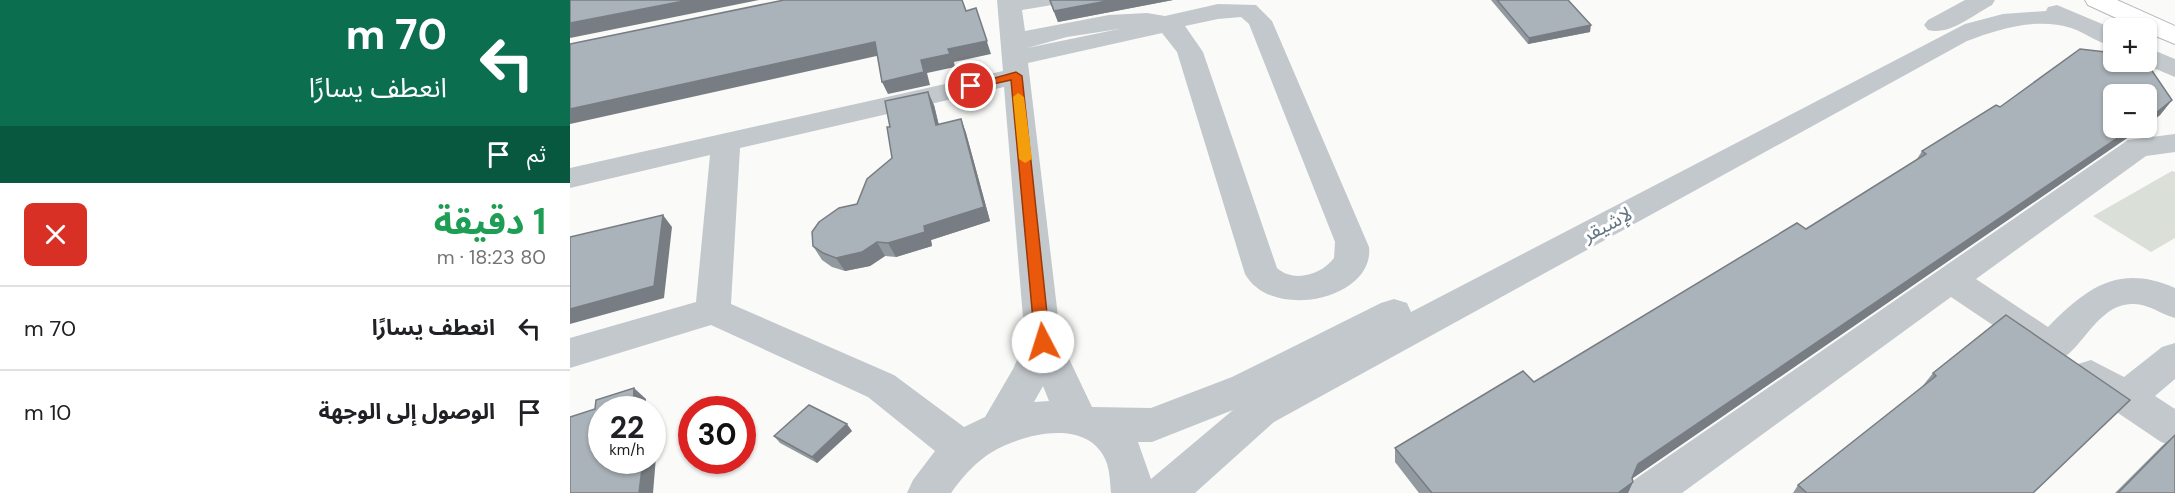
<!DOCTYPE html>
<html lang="ar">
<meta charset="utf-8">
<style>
:root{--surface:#fff;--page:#f6f6f6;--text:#202124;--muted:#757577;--line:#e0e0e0}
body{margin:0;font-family:"DM Sans","Noto Sans Arabic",sans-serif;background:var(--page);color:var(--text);direction:rtl;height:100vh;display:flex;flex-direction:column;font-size:22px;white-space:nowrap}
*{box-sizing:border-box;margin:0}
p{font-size:20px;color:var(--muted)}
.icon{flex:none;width:33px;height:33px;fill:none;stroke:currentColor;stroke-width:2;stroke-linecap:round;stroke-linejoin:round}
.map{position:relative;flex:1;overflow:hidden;direction:ltr}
.side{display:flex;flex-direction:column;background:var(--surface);width:570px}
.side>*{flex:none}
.banner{background:#0b6e4f;color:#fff;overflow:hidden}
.fabs{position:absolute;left:1533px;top:18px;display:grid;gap:12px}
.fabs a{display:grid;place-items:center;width:54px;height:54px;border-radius:9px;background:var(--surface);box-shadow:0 2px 4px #0004;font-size:30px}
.speed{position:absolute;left:18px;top:396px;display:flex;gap:12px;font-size:30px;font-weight:700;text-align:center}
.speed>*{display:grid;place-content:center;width:78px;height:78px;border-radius:50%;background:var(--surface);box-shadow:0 2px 4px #0004;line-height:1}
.speed small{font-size:15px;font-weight:400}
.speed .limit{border:9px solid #d22;background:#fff;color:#111}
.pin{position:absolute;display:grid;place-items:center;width:51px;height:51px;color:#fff;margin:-26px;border:3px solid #fff;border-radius:50%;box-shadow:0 2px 6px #0007}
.me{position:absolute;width:66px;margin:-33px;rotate:355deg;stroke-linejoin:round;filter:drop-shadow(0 0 4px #0008)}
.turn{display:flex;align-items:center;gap:21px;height:126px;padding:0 24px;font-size:27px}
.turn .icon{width:78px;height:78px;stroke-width:2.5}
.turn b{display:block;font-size:42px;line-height:51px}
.then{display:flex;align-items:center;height:57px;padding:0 24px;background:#0003;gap:12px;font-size:22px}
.round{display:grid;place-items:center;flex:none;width:63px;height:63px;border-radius:9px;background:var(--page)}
.headline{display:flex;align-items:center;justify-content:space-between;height:102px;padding:0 24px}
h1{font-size:36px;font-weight:700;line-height:45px;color:#1e9e55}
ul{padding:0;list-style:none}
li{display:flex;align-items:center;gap:18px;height:84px;padding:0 24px;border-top:2px solid var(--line)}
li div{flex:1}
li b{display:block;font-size:22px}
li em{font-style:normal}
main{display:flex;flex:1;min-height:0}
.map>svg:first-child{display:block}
.green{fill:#dadfd7}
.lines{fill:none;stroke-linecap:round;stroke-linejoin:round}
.highway-casing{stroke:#b4b9bd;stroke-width:2}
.minor{fill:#c3c8cc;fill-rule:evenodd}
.highway{fill:#fff;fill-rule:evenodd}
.wall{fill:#929a9f}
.shaded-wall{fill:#777d82}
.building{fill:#aab3b9;stroke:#777d82;stroke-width:1.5}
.route{fill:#ea580c;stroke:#983908;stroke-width:1.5}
.slow{fill:#f59e0b}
.labels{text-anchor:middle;stroke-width:6;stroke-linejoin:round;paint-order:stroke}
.street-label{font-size:20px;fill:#657683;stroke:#fff}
</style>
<main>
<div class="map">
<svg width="1605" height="493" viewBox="0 0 1605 493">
<rect width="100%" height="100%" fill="#fafaf8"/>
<polygon class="green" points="1602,171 1605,172 1605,238 1581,252 1523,216"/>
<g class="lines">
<defs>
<polygon id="highway" points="1515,0 1547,0 1605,26 1605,44 1576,32 1576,28 1568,28 1518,5"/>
</defs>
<use href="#highway" class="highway-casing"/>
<g class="minor">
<path d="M427 0H485L482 5 452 10 455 31 539 15 577 13 595 16 648 4 686 5 702 21 799 247C805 299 702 322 675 274L607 52 592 33 458 63 491 342 522 407 581 408 662 377 811 303 824 299 837 303 841 312 1395 24 1433 14 1476 11 1478 7 1487 5 1544 29V47C1528 43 1516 33 1501 28 1468 17 1428 29 1397 41L704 422 625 493H541C540 483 540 471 536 461 517 415 446 435 416 456 402 466 391 479 381 493H337L343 480 365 451 298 397 141 325 0 368V338L126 302 140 155 0 188V168L433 71ZM671 17 679 24 765 242 764 258C751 275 724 283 707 268L633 52 615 26 648 19ZM549 29 457 48 497 37ZM434 87 455 342 443 369 415 417 394 427 324 375 161 304 170 148ZM473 386 479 401 464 402ZM663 410 581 479 568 442H582Z"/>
<path d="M1395 0H1425L1422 5C1403 15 1379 36 1358 30L1354 25 1358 20Z"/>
<polygon points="1576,47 1605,59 1605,77 1569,62 1576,62"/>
<path d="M1605 134V152L1576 156 1406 279 1478 327C1516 288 1549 263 1605 288V318C1590 314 1578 303 1562 304 1524 304 1508 362 1481 362 1478 363 1472 360 1468 358L1466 354 1381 297 1112 493H1058L1064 480 1558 140Z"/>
<polygon points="1605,343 1605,379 1585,396 1605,409 1605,447 1591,442 1508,386 1502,375 1508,364 1521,360 1554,377 1592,347"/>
</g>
<use href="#highway" class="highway"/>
</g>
<g class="wall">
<polygon points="479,0 603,0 488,22"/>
<polygon points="921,0 998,0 1020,32 958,44"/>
<polygon points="1510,49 1544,53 1544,62 1576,62 1602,100 1590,115 1576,126 1576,94 1544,94 1544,128 1575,128 1563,137 1557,138 1063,478 1063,482 1058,493 849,493 825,462 825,448 953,371 964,382 1227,223 1236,229 1347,159 1352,151 1426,105 1430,107"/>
<polygon points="364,105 369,125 391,119 396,133 420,221 361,240 362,246 326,257 315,256 300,266 275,271 262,267 252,260 243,246 287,204 322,158"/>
<polygon points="1436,315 1463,493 1223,493 1228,485 1351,388 1363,373"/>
<polygon points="282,431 247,463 210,443 204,436"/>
<polygon points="1605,435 1605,493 1545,493 1593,445"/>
</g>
<g class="shaded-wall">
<polygon points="119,0 189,0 0,38 0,23"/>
<polygon points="542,0 603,0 488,22 484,11"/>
<polygon points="406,8 421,54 384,62 385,67 357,73 360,85 318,94 312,82 351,60 378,49"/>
<polygon points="1021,25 1020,32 958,44 959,38"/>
<polygon points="305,42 311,55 0,124 0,109"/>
<polygon points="358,92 364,105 372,139 366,125"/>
<polygon points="1602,100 1590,115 1576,126 1576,121"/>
<polygon points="391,119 396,133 420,221 361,240 362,246 326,257 318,243 354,226"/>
<polygon points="1562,128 1575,128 1563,137 1557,138 1063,478 1059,485 1063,482 1058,493 1048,493 1068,464"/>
<polygon points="93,215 102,227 94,298 0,324 0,309"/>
<polygon points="307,242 315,256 300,266 275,271 266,258"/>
<polygon points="64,388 76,399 75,410 63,410"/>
<polygon points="277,424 282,431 247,463 242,457"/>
<polygon points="82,440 87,445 83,493 69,493 73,460 82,460"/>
</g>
<g class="building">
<polygon points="0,0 119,0 0,23"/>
<polygon points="214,0 392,0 396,11 406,8 417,41 378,49 380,54 351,60 354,72 312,82 305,42 0,109 0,44"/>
<polygon points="480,0 542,0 484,11"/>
<polygon points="927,0 998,0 1021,25 959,38"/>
<polygon points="1510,49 1544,53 1544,62 1576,62 1602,100 1576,121 1576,94 1544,94 1544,128 1562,128 1068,464 1062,478 1063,482 1048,493 862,493 825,448 953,371 964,382 1227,223 1236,229 1356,154 1352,151 1426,105 1430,107"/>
<polygon points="358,92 366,125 391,119 414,207 354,226 355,232 318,243 307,242 292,252 266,258 253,253 243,246 242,232 249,222 269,208 287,204 297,179 322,158 317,127 320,127 315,101"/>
<polygon points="93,215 84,286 0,309 0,237"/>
<polygon points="1436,315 1560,400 1463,493 1237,493 1228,485 1366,376 1363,373"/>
<polygon points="64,388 63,410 32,410 32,460 73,460 69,493 0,493 0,417 25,409 26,400"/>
<polygon points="239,405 277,424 242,457 204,436"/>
<polygon points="1605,435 1605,493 1548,493"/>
</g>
<polygon class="route" points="446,72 452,76 480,342 473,348 465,342 441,80 401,89 396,86"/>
<polygon class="slow" points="448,93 454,97 462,159 455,163 449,159 443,97"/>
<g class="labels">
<g class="street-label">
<text transform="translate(1037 224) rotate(-28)" y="7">لإشيقر</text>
</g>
</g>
</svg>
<div class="fabs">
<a>+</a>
<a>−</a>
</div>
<div class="speed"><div>22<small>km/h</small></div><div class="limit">30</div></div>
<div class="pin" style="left:401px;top:86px;background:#d93025"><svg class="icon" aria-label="arrive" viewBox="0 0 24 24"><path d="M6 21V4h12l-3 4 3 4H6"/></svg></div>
<svg class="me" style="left:473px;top:342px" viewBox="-20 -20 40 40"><circle r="19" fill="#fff"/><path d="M0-13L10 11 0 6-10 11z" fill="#ea580c"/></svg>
</div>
<section class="side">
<div class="banner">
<div class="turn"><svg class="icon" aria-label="left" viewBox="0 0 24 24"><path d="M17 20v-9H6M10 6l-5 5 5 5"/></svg><div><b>70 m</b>انعطف يسارًا</div></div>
<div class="then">ثم<svg class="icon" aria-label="arrive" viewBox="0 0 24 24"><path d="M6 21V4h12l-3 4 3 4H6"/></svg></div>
</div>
<div class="headline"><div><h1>1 دقيقة</h1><p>80 m · 18:23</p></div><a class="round" style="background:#d93025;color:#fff"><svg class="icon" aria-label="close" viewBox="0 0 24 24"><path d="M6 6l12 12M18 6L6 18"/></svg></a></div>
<ul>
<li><svg class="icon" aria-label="left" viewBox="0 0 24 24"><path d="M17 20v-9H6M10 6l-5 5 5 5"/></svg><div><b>انعطف يسارًا</b></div><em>70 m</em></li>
<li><svg class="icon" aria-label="arrive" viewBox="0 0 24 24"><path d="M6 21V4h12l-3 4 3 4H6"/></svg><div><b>الوصول إلى الوجهة</b></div><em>10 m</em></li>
</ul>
</section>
</main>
